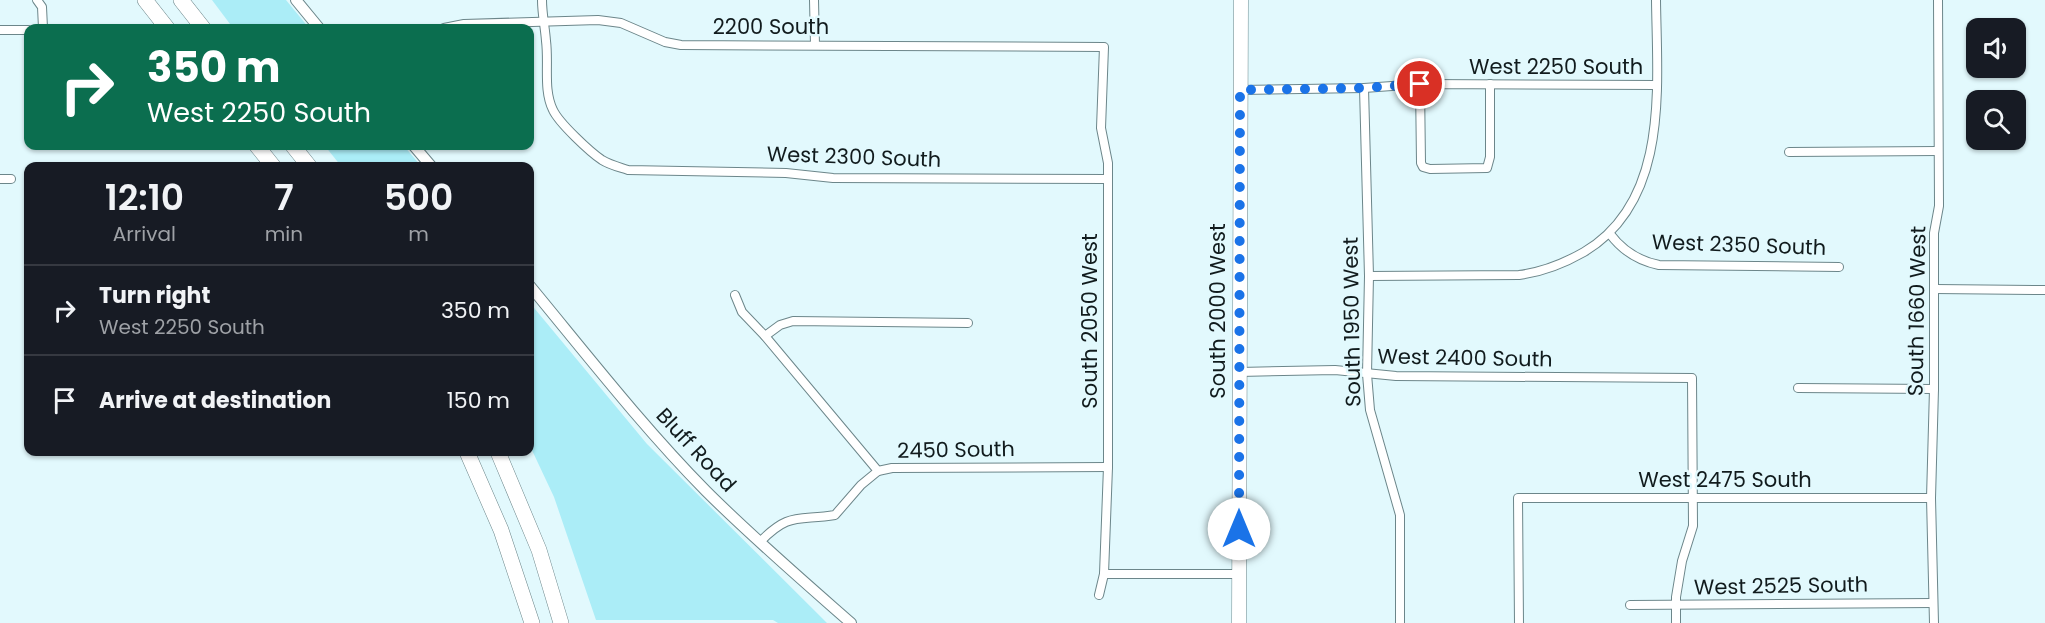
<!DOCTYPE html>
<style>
:root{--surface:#171b24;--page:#20242c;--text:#f1f3f6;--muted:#9ea1a6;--line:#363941}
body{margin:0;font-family:Poppins,sans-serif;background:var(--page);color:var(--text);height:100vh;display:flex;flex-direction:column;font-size:22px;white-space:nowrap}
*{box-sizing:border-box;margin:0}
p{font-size:20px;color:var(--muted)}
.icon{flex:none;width:33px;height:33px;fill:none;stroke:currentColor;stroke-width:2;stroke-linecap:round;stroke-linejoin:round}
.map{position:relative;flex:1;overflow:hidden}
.panel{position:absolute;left:24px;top:162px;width:510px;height:294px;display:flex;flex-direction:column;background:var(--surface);border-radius:12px;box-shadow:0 2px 4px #0004}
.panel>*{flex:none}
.banner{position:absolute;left:24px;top:24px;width:510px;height:126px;border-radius:12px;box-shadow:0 2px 4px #0004;background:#0b6e4f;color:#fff;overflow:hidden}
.buttons{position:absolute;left:1966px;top:18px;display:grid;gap:12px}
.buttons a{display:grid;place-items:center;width:60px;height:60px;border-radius:12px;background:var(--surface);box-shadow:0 2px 4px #0004;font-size:30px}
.pin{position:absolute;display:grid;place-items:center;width:51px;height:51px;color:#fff;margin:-26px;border:3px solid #fff;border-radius:50%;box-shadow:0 2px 6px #0007}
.me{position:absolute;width:66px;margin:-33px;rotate:0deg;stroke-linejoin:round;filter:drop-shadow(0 0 4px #0008)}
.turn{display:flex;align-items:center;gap:21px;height:126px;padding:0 24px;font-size:27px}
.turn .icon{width:78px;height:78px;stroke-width:2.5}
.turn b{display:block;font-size:42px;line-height:51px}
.eta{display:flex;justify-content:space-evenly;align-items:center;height:102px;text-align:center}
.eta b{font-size:36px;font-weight:600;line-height:42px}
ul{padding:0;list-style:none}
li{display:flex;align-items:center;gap:18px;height:90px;padding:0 24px;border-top:2px solid var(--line)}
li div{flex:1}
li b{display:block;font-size:22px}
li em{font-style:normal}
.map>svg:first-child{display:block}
.green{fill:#abedf7}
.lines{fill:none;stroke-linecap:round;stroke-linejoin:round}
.minor-casing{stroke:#6c868a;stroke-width:10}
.tertiary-casing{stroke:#6c868a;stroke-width:12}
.primary-casing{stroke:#6c868a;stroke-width:15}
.motorway-casing{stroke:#6c868a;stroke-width:16}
.minor{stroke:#fff;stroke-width:8}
.tertiary{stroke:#fff;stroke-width:10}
.primary{stroke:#fff;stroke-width:14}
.motorway{stroke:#fff;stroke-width:15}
.route{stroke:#1a73e8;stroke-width:10;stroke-dasharray:0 18}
.labels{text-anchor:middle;stroke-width:5;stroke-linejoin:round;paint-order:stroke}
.street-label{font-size:21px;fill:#111b1d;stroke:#e2f9fd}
</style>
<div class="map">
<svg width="2045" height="623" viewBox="0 0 2045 623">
<rect width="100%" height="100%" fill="#e2f9fd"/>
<g class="green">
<polygon points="212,0 286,0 309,28 233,28"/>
<polygon points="325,146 404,146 421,166 341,166"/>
<polygon points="530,303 647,444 827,623 778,623 773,620 596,620 554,497 530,446"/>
</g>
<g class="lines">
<defs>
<g id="minor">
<polyline points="37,0 42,7 43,28"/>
<path d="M542 0C542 14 545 27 546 41 549 64 543 90 553 110 559 123 590 152 602 160 610 165 619 167 628 170L786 173 833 178 1108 179"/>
<polyline points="814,0 815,45"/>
<polyline points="444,28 464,24 598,20 621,23 665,42 681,45 1104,47 1101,128 1108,163 1108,467 1104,574 1099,595"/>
<polyline points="0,30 28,30"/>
<polyline points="1420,84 1421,163 1423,167 1430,169 1487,168 1490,157 1490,84"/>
<polyline points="1364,88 1369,276 1367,374 1370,410 1400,515 1400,623"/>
<polyline points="1240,90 1364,88 1420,84 1657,85"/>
<polyline points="1789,152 1938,151"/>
<polyline points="0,179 11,179"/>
<path d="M1610 234C1622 250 1639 261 1659 265L1839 267"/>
<path d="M1369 276 1519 275C1543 272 1563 264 1584 252 1670 201 1657 86 1656 0"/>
<polyline points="1935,289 2045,290"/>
<polyline points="735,295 742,312 765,336 878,471"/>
<polyline points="765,336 780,325 793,321 968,323"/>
<polyline points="1239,372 1335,370 1396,376 1692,378 1693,526 1682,561 1676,597 1676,623"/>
<polyline points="1798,388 1934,389"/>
<path d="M760 542C789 512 797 521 835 515L861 485 878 471 892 468 1108 467"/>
<polyline points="1104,574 1239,574"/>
<polyline points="1630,605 1933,603"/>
<polyline points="1519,623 1518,498 1931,498"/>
<polyline points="1934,623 1931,498 1934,389 1934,233 1939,206 1938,0"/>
</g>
<g id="tertiary">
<polyline points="296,0 319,28"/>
<polyline points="414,146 431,166"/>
<path d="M530 286C587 355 643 427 706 491 752 537 802 580 851 623"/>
</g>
<polyline id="primary" points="1239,623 1241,0"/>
<g id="motorway">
<polyline points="145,0 167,28"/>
<polyline points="181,0 203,28"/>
<polyline points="257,146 273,166"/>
<polyline points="293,146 309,166"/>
<polyline points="467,452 501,530 532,623"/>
<polyline points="498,452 539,550 561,623"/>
</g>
</defs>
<use href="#minor" class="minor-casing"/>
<use href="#tertiary" class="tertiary-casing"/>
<use href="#primary" class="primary-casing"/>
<use href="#motorway" class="motorway-casing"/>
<use href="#minor" class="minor"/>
<use href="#tertiary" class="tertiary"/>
<use href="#primary" class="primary"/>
<use href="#motorway" class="motorway"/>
</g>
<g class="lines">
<polyline class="route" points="1239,529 1240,90 1364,88 1420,84"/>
</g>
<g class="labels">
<g class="street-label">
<text x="771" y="34">2200 South</text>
<text x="1556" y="74">West 2250 South</text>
<text transform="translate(854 157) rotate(2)" y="7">West 2300 South</text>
<text transform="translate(1739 245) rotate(2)" y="7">West 2350 South</text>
<text transform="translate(1218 311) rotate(-90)" y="7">South 2000 West</text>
<text transform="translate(1917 311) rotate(-89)" y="7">South 1660 West</text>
<text transform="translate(1090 321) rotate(-90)" y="7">South 2050 West</text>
<text transform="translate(1352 322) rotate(-91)" y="7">South 1950 West</text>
<text transform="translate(1465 358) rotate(1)" y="7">West 2400 South</text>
<text transform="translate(696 450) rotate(47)" y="7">Bluff Road</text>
<text transform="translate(956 450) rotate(-1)" y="7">2450 South</text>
<text x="1725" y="487">West 2475 South</text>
<text transform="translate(1781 586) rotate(-1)" y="7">West 2525 South</text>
</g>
</g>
</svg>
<div class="buttons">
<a><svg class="icon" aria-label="sound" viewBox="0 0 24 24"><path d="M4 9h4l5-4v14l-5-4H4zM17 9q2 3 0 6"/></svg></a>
<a><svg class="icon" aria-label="search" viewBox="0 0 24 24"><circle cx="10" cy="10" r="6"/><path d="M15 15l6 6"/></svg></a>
</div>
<div class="pin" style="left:1420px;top:84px;background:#d93025"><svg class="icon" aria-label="arrive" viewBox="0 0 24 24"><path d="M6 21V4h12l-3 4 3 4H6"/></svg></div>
<svg class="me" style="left:1239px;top:529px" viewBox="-20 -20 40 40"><circle r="19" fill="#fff"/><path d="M0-13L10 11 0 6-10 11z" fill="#1a73e8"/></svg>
<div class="banner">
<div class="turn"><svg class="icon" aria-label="right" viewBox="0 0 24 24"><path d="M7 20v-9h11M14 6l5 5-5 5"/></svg><div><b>350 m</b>West 2250 South</div></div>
</div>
<section class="panel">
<div class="eta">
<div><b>12:10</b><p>Arrival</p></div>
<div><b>7</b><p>min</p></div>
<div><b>500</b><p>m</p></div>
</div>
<ul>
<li><svg class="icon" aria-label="right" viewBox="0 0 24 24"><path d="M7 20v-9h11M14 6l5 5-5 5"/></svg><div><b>Turn right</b><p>West 2250 South</p></div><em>350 m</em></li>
<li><svg class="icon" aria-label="arrive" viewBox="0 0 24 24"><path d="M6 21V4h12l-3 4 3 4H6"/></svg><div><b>Arrive at destination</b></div><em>150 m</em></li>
</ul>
</section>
</div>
